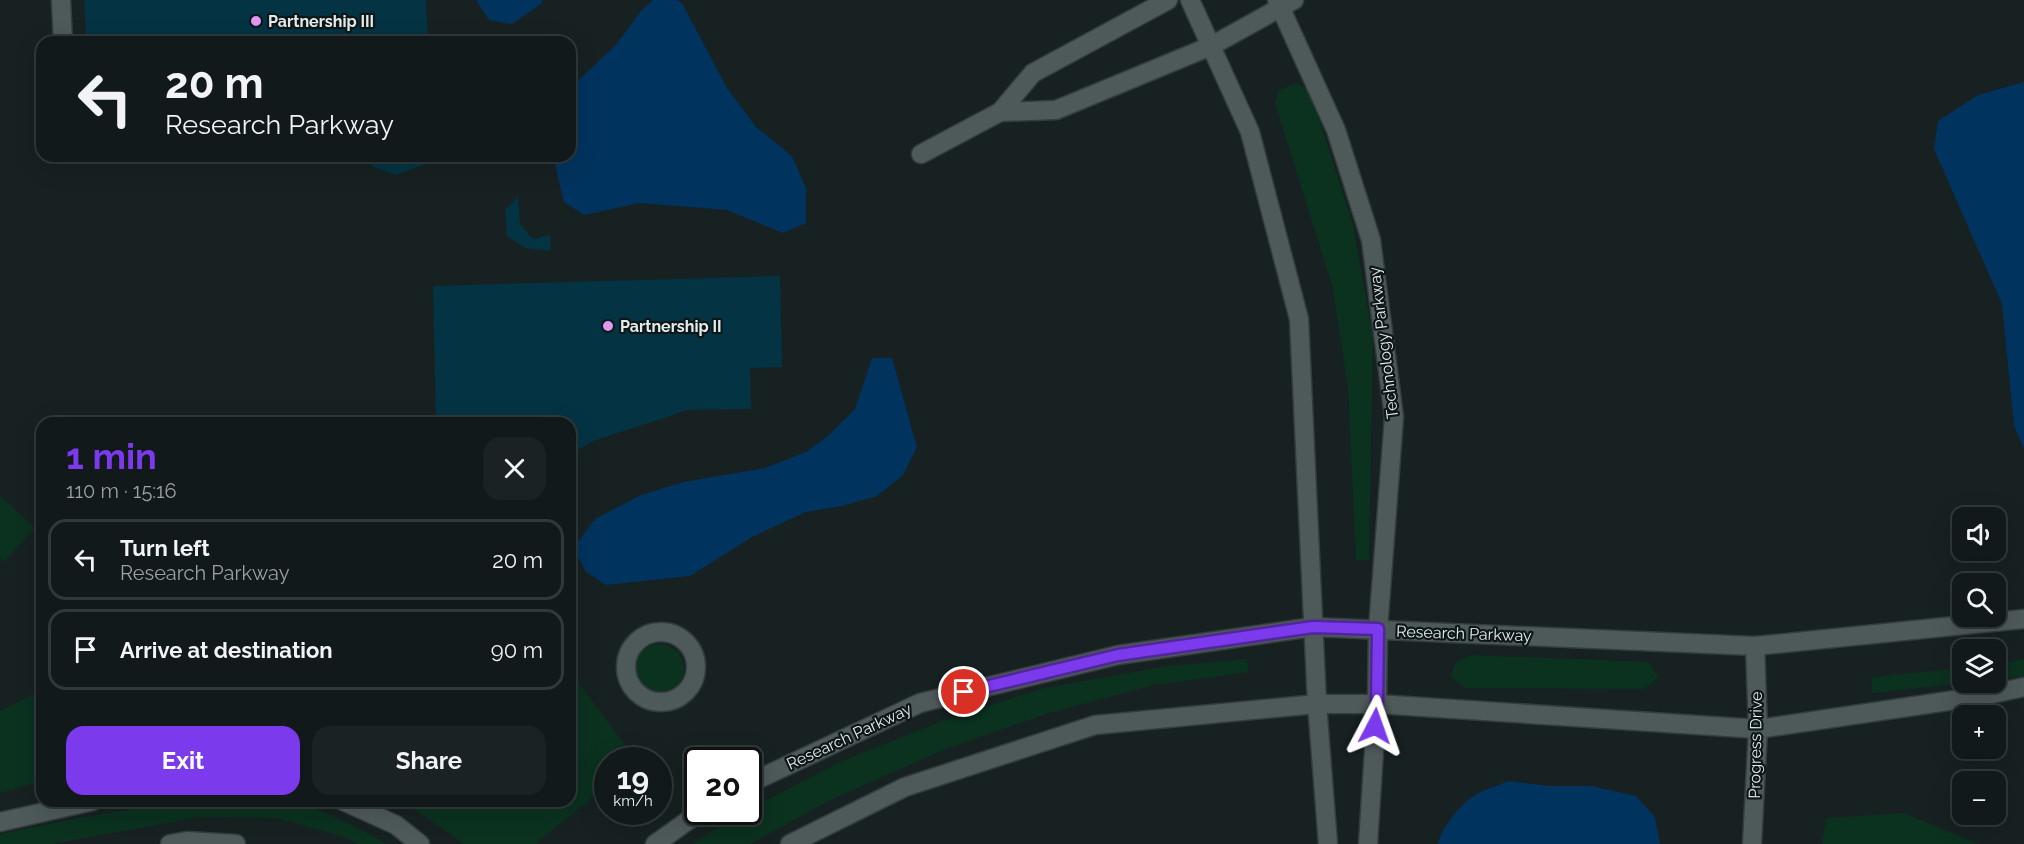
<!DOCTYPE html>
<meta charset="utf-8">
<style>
:root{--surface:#11191a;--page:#1a2223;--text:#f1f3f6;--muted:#9ca0a2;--line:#303839;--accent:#7c3aed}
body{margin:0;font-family:Raleway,sans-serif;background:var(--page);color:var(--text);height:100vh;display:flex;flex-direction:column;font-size:22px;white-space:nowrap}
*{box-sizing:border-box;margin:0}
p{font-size:20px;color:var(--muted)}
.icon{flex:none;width:33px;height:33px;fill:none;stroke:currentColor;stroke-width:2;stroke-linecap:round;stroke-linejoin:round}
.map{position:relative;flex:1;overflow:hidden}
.sheet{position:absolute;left:36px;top:417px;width:540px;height:390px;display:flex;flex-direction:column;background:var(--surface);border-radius:18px;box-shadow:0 6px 24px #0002,0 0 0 2px var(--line)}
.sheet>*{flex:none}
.hud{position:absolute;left:36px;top:36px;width:540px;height:126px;border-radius:18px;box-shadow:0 6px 24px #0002,0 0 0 2px var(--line);background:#11191a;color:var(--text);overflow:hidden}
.fabs{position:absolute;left:1952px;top:507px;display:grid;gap:12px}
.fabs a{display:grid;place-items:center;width:54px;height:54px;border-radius:12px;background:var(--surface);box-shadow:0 6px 24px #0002,0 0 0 2px var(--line);font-size:30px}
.speed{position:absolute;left:594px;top:747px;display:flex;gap:12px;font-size:30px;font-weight:700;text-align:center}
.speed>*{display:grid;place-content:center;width:78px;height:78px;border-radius:50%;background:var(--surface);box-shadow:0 6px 24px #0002,0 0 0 2px var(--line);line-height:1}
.speed small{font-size:15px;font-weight:400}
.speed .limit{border:3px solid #111;border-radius:9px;background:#fff;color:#111}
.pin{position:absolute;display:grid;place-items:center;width:51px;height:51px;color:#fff;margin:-26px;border:3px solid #fff;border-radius:50%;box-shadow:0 2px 6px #0007}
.me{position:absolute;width:66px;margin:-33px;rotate:4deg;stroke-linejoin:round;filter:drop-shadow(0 0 4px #0008)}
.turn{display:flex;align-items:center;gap:21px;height:126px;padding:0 30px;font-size:27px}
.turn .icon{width:78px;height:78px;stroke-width:2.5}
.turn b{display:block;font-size:42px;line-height:51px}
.round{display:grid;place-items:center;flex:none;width:63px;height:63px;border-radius:18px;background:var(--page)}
.headline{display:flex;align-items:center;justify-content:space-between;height:102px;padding:0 30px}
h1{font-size:36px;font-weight:700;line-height:45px;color:var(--accent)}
.primary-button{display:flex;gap:12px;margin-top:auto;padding:12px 30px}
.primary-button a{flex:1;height:69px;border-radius:18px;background:var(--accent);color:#fff;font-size:24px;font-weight:700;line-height:69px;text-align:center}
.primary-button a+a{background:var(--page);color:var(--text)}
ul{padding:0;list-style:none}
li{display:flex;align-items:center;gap:18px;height:81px;margin:0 12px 9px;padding:0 18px;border:3px solid var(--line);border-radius:18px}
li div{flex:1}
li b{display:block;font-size:22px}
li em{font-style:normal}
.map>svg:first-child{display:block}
.green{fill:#0b311f}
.water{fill:#00335e}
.building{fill:#043343}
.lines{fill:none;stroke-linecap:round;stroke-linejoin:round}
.lane-casing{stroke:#343c3c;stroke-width:21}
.street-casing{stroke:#343c3c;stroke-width:21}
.lane{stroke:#4e595a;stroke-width:18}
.street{stroke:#4e595a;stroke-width:18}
.route-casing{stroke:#51269a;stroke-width:15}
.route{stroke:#7c3aed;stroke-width:10}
.poi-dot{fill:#de98f2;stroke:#0e1718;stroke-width:2}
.labels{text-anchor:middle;stroke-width:4.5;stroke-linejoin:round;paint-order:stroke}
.poi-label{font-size:16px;font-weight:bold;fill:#e4ebeb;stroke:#0e1718;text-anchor:start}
.street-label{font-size:16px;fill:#e4ebeb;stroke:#0e1718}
</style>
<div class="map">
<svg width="2024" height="844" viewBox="0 0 2024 844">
<rect width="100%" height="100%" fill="#172122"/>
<g class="green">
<polygon points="1296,83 1310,91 1353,225 1373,337 1369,560 1356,560 1348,387 1332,285 1275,103 1279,90"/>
<polygon points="0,496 35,528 4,562 0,558"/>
<circle cx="659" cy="669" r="25"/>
<polygon points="1471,655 1649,662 1658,678 1643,689 1465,688 1451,677 1455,663"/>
<polygon points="1246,659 1249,672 1154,685 1046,714 946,749 830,800 750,844 692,844 738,815 748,812 749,809 842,761 942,721 1044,688 1168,666"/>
<polygon points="2024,659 2024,676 1995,680 1995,665"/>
<polygon points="1962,668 1962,682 1967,683 1872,693 1872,677"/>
<polygon points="570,671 636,760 608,760 607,786 535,844 464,844 403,801 570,801"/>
<polygon points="42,690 42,781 0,793 0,711"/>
<path d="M217 801C246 801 278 798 306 806 332 814 364 831 387 844H357L345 837 277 818 200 817 52 844H0V834C72 819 144 804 217 801Z"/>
<polygon points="1904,813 1978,844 1822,844 1826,818"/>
</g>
<g class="water">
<polygon points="476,0 543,0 541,4 512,24 489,20"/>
<polygon points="653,0 677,0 682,3 727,88 756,127 792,156 806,188 806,223 783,233 727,210 640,203 584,215 564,202 553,156 570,156 570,88 616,45 641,11"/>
<polygon points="2024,82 2024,448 2014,426 2002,304 1934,149 1938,121 1978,95"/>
<polygon points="872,358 892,358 917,447 903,475 877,496 842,506 806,512 752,537 690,576 606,585 586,572 573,548 595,519 641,495 684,482 765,468 806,452 828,436 855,409"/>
<path d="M1508 781 1550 786H1591L1636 796 1655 817 1660 844H1438C1440 830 1460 805 1472 797 1482 790 1497 786 1508 781Z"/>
</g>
<g class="building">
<polygon points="84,0 426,0 428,42 86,42"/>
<polygon points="359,156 432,156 426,164 395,175 374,167"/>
<polygon points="518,197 520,224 533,239 551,235 550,251 525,248 507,236 505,210"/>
<polygon points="780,276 782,367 750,368 751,409 688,410 593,441 570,455 570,423 436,423 433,286"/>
</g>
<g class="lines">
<defs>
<g id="lane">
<polyline points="61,0 63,42"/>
<polyline points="1000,112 1056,110 1211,46 1294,0"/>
<polyline points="921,154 1000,112 1033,73 1168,0"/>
<circle cx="661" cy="667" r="35"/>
<polyline points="1317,704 1328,844"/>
<polyline points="343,801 396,825 420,844"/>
<polyline points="0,822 93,801"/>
<polyline points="170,844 187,841 236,844"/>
<polyline points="1368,844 1377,704"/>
</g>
<g id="street">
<polyline points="1190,0 1250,132 1299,319 1317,704"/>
<polyline points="1277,0 1336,130 1371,240 1394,417 1378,629 1377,704"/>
<polyline points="748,784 920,703 1118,655 1313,627 1755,646 2024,619"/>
<polyline points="655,844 700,812"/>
<polyline points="790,844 905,787 1095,725 1317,704 1377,704 1758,729 1982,696 2024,687"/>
<polyline points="1752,844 1758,729 1755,646"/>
</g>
</defs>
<use href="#lane" class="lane-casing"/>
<use href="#street" class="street-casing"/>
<use href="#lane" class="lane"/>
<use href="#street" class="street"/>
</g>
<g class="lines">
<defs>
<polyline id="route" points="964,692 1118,655 1313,627 1378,629 1377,705 1375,726"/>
</defs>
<use href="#route" class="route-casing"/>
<use href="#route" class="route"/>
</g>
<g class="poi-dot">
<circle cx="256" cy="21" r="6"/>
<circle cx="608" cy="326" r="6"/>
</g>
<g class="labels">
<g class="poi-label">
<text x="268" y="27">Partnership III</text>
<text x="620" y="332">Partnership II</text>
</g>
<g class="street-label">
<text transform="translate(1383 343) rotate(-97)" y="6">Technology Parkway</text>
<text transform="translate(1464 633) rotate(2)" y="6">Research Parkway</text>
<text transform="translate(849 736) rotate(-25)" y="6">Research Parkway</text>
<text transform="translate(1755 745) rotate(-89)" y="6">Progress Drive</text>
</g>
</g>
</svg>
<div class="fabs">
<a><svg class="icon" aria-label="sound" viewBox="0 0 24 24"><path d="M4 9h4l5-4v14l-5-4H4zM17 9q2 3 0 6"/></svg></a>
<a><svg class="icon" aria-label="search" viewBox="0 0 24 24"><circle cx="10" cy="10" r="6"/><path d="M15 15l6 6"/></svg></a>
<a><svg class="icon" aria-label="layers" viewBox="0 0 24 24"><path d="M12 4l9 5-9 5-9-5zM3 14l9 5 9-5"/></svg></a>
<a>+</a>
<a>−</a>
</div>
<div class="speed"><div>19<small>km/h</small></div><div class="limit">20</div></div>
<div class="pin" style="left:964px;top:692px;background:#d93025"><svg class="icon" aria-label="arrive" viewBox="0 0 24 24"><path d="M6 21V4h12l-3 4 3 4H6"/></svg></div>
<svg class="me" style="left:1375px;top:726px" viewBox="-20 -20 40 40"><path d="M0-17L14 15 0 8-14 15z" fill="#7c3aed" stroke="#fff" stroke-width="4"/></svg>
<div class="hud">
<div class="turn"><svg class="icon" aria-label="left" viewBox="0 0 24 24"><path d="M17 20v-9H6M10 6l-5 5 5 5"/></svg><div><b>20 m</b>Research Parkway</div></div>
</div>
<section class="sheet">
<div class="headline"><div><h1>1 min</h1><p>110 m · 15:16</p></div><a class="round"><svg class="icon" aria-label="close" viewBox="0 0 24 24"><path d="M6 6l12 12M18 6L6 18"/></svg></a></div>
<ul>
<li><svg class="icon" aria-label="left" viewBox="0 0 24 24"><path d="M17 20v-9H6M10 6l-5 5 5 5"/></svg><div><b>Turn left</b><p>Research Parkway</p></div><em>20 m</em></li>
<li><svg class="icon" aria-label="arrive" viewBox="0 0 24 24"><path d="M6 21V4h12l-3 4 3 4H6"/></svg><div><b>Arrive at destination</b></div><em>90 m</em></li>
</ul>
<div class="primary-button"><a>Exit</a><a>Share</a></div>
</section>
</div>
